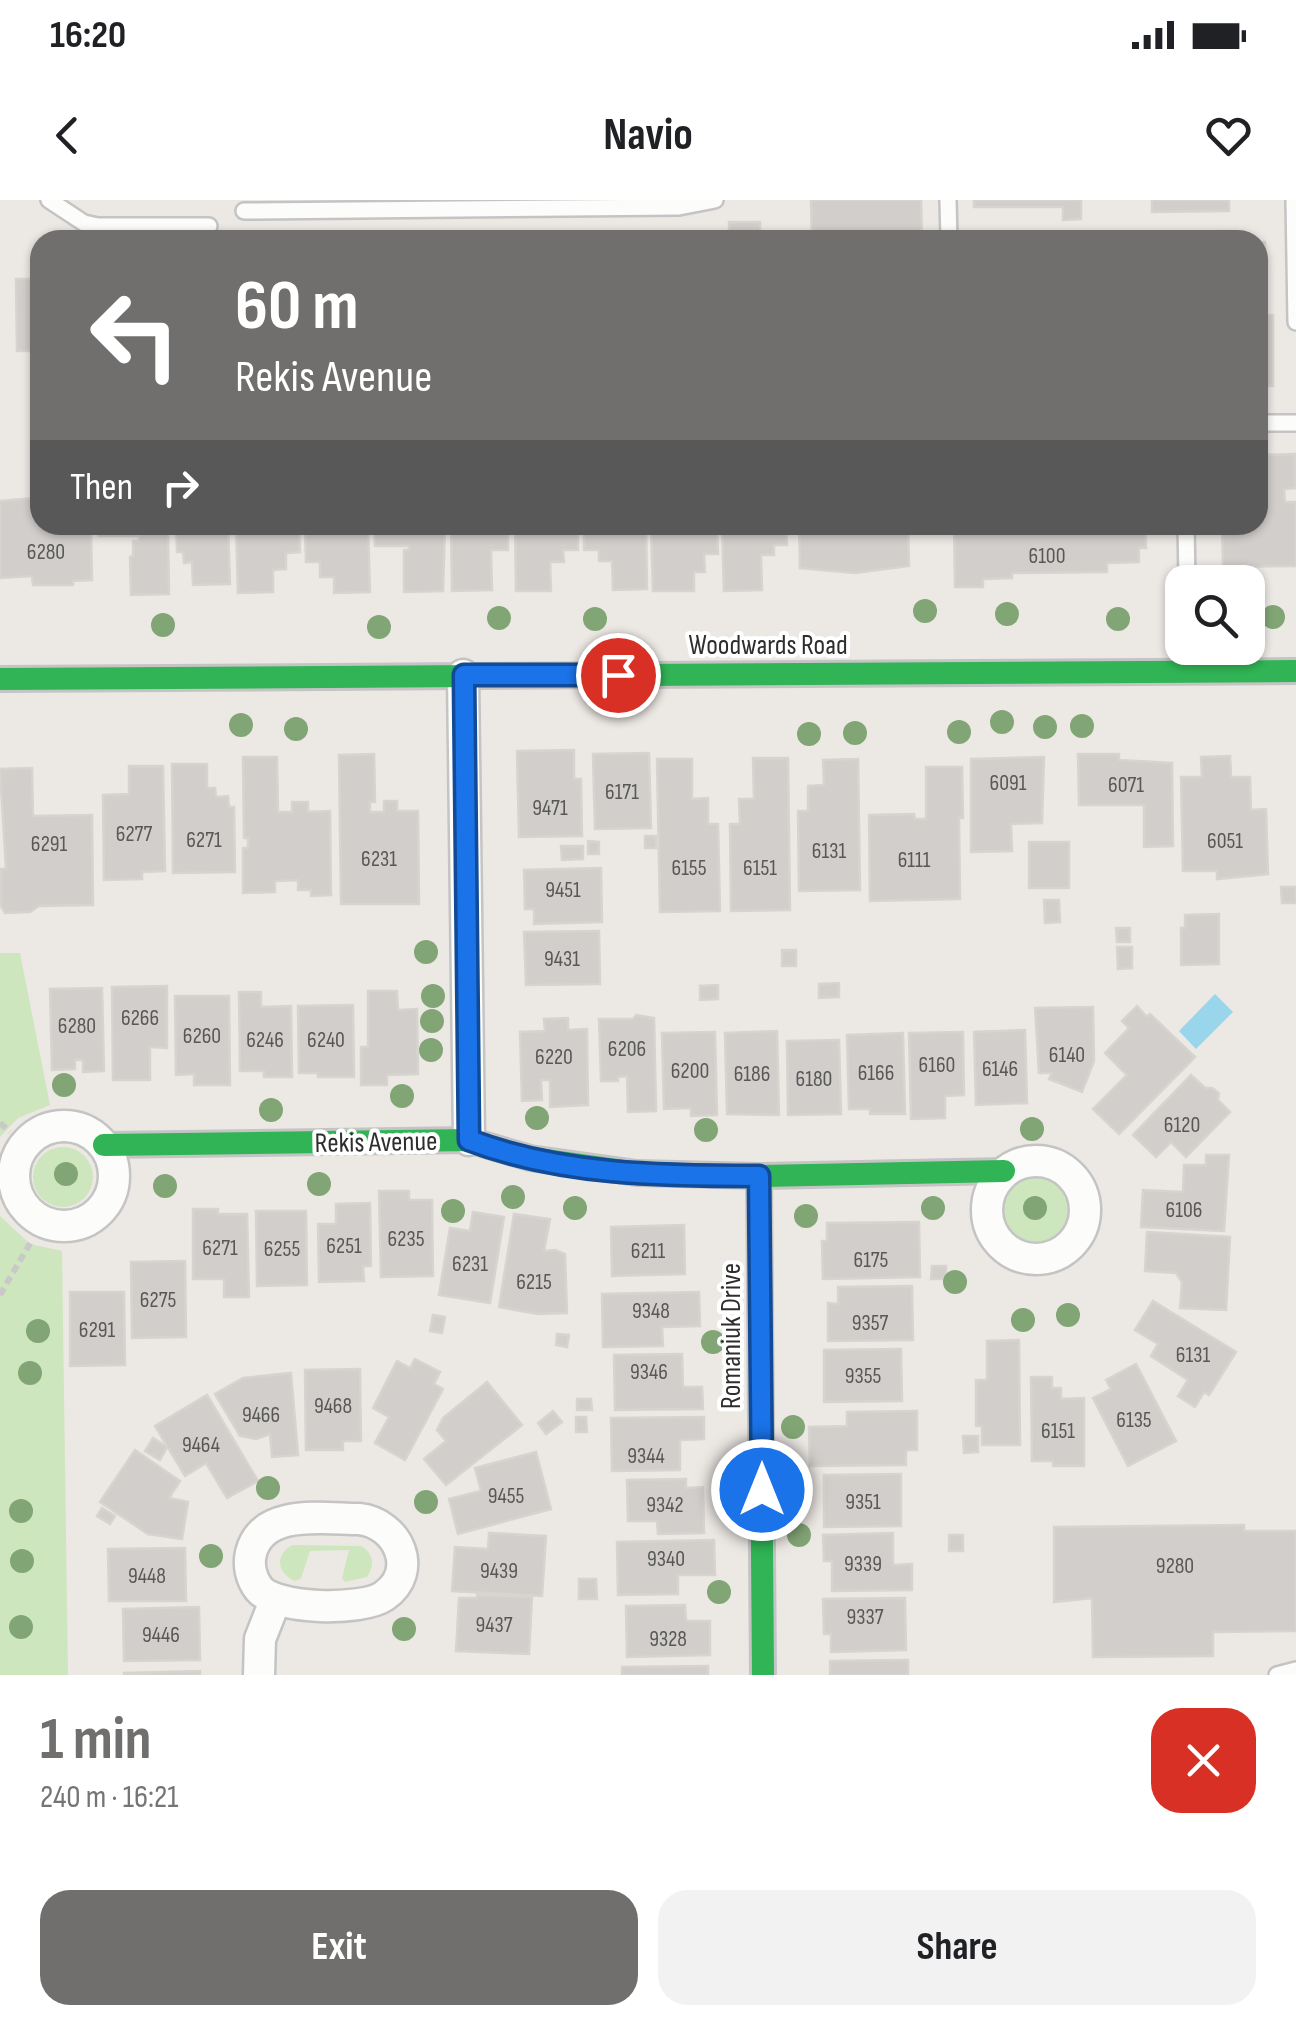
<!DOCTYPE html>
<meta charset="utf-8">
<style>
:root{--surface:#fff;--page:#f2f2f2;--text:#202124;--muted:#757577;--accent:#706f6e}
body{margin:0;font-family:"Sofia Sans Condensed",sans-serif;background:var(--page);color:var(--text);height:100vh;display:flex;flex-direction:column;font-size:38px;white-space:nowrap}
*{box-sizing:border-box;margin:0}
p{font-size:32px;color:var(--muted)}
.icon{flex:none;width:55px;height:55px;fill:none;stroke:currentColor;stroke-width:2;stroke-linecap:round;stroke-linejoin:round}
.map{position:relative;height:1475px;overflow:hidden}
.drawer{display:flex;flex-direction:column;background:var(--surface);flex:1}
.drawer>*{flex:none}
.hud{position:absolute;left:30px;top:30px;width:1238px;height:305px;border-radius:30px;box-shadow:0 2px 8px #0004;background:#706f6e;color:#fff;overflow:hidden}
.tools{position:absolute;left:1165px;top:365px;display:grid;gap:20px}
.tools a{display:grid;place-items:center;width:100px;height:100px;border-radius:20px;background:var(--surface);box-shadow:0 2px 8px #0004;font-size:50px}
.pin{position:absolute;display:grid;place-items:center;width:85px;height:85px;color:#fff;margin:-42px;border:5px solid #fff;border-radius:50%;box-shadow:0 2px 10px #0007}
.me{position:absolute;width:110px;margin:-55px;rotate:0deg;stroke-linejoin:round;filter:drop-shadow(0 0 8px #0008)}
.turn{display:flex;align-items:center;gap:35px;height:210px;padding:0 40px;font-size:45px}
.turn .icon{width:130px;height:130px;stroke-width:2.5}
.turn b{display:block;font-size:70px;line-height:85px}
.then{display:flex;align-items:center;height:95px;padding:0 40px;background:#0003;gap:20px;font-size:38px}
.round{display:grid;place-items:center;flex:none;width:105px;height:105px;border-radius:30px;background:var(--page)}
.overview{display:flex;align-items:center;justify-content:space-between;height:170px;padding:0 40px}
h1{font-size:60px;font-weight:700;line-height:75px;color:var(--accent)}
.primary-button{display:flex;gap:20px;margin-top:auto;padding:20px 40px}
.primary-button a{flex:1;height:115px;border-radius:30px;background:var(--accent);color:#fff;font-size:40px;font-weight:700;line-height:115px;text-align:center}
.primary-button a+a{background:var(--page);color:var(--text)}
.status{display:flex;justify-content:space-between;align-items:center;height:70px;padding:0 50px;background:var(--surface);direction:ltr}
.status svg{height:28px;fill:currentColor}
header{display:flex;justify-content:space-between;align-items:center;height:130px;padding:0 40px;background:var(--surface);font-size:45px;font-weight:700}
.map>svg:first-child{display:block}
.green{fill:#cee6be}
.water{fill:#99d6ec}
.building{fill:#d1cecb;stroke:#d7d4d0;stroke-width:2.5}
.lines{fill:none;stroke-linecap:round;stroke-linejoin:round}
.lane-casing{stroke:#c5c4c5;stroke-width:20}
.street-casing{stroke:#c5c4c5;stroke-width:35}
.fast-casing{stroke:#c5c4c5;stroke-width:28}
.path{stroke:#c9c9c8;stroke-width:6;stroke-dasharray:8 5;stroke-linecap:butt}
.lane{stroke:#fcfcfb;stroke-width:15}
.street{stroke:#fcfcfb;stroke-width:30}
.fast{stroke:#30b455;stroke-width:22}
.tree{fill:#82a575}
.route-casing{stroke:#114b97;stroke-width:25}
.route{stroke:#1a73e8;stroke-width:18}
.labels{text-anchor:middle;stroke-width:8;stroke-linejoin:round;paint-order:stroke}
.number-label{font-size:22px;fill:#585857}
.street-label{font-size:28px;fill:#2e2e2e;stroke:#fff}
</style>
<div class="status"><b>16:20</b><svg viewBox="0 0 49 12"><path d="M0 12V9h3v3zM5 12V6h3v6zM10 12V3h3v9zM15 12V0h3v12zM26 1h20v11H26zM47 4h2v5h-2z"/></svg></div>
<header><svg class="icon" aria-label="back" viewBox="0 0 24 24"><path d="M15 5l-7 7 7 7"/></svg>Navio<svg class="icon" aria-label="heart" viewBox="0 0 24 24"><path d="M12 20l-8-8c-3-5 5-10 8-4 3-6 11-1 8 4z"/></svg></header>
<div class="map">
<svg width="1296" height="1475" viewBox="0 0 1296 1475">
<rect width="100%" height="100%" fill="#ece8e4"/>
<g class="green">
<polygon points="0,753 20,753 50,905 18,918 0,937"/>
<circle cx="63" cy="977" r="30"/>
<circle cx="1036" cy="1010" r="33"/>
<polygon points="0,1016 30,1044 62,1051 68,1475 0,1475"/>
<path d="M293 1345 361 1346C374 1354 375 1365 367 1377L345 1382 342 1378 349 1350 310 1351 301 1378 295 1381C277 1373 274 1354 293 1345Z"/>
</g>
<polygon class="water" points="1215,794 1233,812 1196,849 1179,831"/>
<g class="building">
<polygon points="811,0 921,0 922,40 812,40"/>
<polygon points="974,0 1081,0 1081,19 1063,20 1063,7 974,7"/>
<polygon points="1152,0 1229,0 1229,11 1152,12"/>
<rect x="729" y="22" width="31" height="18"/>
<polygon points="1231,31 1231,40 1155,40 1154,32"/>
<rect x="685" y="33" width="31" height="7"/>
<rect x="250" y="35" width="31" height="5"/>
<rect x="594" y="36" width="32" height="4"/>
<polygon points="1258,42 1265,42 1265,108 1258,109"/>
<polygon points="16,79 40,79 40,151 17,151"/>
<rect x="1258" y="115" width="15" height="71"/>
<polygon points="1295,254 1295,288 1284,289 1285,302 1296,302 1296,366 1223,367 1222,325 1258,325 1258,255"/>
<polygon points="40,292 40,325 91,326 92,380 73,381 73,385 33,385 32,376 0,378 0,301 35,298"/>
<polygon points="98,325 168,325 169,394 131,395 130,357 133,356 133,341 139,341 139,336 99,336"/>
<polygon points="176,325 228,325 230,384 193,385 192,362 184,363 183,352 177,352"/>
<polygon points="236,325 299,325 300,352 286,353 286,369 273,370 273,392 238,393"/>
<polygon points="305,325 368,325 370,392 334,393 334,377 320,377 320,362 306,362"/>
<polygon points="374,325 445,325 443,391 404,392 404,350 409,350 409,346 375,346"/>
<polygon points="451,325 508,325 508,350 491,350 492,390 452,391"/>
<polygon points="515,325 578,325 578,350 563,350 564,362 550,362 551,391 516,391"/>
<polygon points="584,325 646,325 647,389 613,390 612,361 599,361 599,350 584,350"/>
<polygon points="651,325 717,325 718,354 704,354 705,372 694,372 694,391 653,391"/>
<polygon points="722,325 786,325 787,345 774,345 774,355 761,355 762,390 724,391"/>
<polygon points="799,325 908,325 909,366 855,373 800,368"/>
<polygon points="954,325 1145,325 1146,348 1139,348 1139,362 1107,363 1107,372 1012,373 1012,378 983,379 983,387 955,387"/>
<polygon points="574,550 574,579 581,579 582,636 519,637 517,551"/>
<polygon points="649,553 651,628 595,629 593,554"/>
<polygon points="374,554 375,602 370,602 370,612 384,612 384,601 397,601 397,611 418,611 419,704 341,704 339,555"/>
<polygon points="1078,554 1119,554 1119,560 1172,563 1173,646 1144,647 1144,605 1079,605"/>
<polygon points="1230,556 1231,577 1250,577 1251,610 1266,609 1268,674 1217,679 1217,671 1183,671 1181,577 1202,577 1201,557"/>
<polygon points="243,557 277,557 278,612 292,612 292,602 308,602 308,612 330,611 331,695 311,696 311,690 298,690 298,680 275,681 275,692 243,693 243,648 248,648 248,638 244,638"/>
<polygon points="1044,557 1042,623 1011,624 1012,651 971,652 971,559"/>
<polygon points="753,558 788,558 790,710 731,711 730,624 740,624 739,599 754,599"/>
<polygon points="657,559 692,559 692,599 708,598 708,624 718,624 720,711 660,712"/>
<polygon points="858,559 860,690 799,691 798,611 808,611 808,586 824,585 823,560"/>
<polygon points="172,564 207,564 207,588 215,588 216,597 228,596 229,607 234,607 235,672 173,673"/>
<polygon points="129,566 163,566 165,671 142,672 142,679 104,680 103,595 129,594"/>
<polygon points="926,567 962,567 963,618 959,618 960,699 870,701 869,615 914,614 915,619 926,619"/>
<polygon points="32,568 33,616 92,615 93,705 39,706 30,712 5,713 1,706 1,669 6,669 0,569"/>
<rect x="645" y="636" width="11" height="12"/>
<polygon points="588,641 599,642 599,654 588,654"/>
<rect x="1029" y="642" width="40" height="46"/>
<polygon points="561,646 583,646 583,659 562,660"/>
<polygon points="601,668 602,722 534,724 534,709 525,709 524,670"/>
<polygon points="1281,687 1296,687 1296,703 1282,703"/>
<polygon points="1044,700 1059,700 1060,722 1045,723"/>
<polygon points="1219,714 1219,764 1181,765 1181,728 1185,728 1185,715"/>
<polygon points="1116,728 1130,728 1130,742 1117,742"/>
<polygon points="599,731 600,784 526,785 524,732"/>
<polygon points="1117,747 1132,747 1132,768 1118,769"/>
<rect x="782" y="750" width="14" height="16"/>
<polygon points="839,783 839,797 819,798 819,784"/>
<polygon points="718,785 718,799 700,800 700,786"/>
<polygon points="167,786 167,848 150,847 150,880 113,880 112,787"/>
<polygon points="102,788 104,871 83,872 83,860 75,860 75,869 52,870 50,789"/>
<polygon points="368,791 397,791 398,810 417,809 418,874 387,875 387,885 361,885 361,847 368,847"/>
<polygon points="239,792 261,792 261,807 291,806 292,877 264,877 264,871 240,871"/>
<polygon points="175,796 229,796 230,885 194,885 194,874 176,875"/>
<polygon points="353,805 354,877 318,877 318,873 299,873 298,806"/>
<polygon points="1137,806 1147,817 1150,814 1195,857 1119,934 1093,909 1127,875 1105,853 1129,828 1122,821"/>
<polygon points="1093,807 1094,861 1082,892 1049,879 1052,873 1039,873 1035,808"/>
<polygon points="636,815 654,818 656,911 628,912 627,876 618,877 618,881 601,881 599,819 633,819"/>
<polygon points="568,818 568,830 587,829 588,905 550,907 550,880 541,880 542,900 522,901 520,832 545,831 544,819"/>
<polygon points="1025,830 1027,903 976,905 974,832"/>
<polygon points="777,831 779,915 727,914 725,833"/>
<polygon points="715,832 717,915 691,916 691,908 664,909 662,833"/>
<polygon points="963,832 964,895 945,896 945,918 911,919 909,833"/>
<polygon points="903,833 905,914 870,914 870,909 849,909 847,835"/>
<polygon points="839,840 841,914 788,915 787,841"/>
<polygon points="1191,875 1205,888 1212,888 1219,893 1218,900 1230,912 1186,957 1171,942 1156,957 1133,935"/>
<polygon points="1206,955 1229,955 1224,1031 1141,1027 1143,990 1183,992 1184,965 1206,965"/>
<polygon points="379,991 409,991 409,1000 432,1000 433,1076 381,1077"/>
<polygon points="370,1003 371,1066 363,1066 364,1081 319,1082 318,1024 336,1024 336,1004"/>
<polygon points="193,1009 218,1009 218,1014 247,1014 249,1097 224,1097 224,1079 193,1079"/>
<polygon points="256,1011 306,1011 307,1085 257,1086"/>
<polygon points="473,1012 504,1017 490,1103 439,1095 450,1028 470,1031"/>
<polygon points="514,1014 550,1019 544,1051 555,1050 565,1054 567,1113 538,1114 499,1107"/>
<polygon points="919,1022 920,1077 823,1079 822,1041 827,1041 827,1023"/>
<polygon points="684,1025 685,1074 612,1076 611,1027"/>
<polygon points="1147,1032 1230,1037 1226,1110 1180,1108 1182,1082 1176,1073 1145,1071"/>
<polygon points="185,1061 186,1137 132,1138 131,1062"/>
<polygon points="932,1066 946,1066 946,1079 931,1079"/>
<polygon points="912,1086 913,1140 828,1141 828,1103 838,1104 838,1087"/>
<polygon points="70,1092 124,1092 125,1165 70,1166"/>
<polygon points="699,1092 700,1126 662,1127 663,1146 603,1147 602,1094"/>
<polygon points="1153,1101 1236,1152 1209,1195 1204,1192 1195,1207 1178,1196 1188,1180 1151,1156 1158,1144 1135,1130"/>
<polygon points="433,1115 445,1117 442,1133 430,1131"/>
<polygon points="557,1134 569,1135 567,1147 556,1145"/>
<polygon points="1019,1140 1020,1245 982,1245 982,1226 976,1226 976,1180 987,1180 987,1141"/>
<polygon points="901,1149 902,1201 824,1202 824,1150"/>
<polygon points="682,1154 683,1187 702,1187 703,1209 615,1210 614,1155"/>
<polygon points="415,1159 440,1172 434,1184 443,1189 405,1260 375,1243 389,1217 373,1208 397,1161 410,1168"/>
<polygon points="1136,1164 1176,1241 1128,1266 1093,1198 1111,1189 1106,1180"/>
<polygon points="360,1169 361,1241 343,1241 343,1250 306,1250 305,1170"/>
<polygon points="291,1173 298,1255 272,1257 270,1234 256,1239 240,1236 215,1194 243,1178"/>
<polygon points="1031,1177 1052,1177 1052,1188 1061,1188 1061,1199 1084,1198 1084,1266 1053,1266 1053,1261 1032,1261"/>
<polygon points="487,1182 522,1225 446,1285 424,1259 446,1241 437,1230 443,1218"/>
<polygon points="207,1195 258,1281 227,1298 206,1263 185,1276 155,1226"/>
<polygon points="577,1199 591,1199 592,1210 577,1210"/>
<polygon points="553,1211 562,1222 546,1234 538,1223"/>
<polygon points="917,1211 917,1250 906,1250 906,1265 810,1266 809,1227 847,1226 847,1212"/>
<polygon points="576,1217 586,1217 587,1232 576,1232"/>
<polygon points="704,1217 704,1239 680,1240 680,1270 612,1271 611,1218"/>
<polygon points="963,1236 978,1236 978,1252 964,1253"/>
<polygon points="153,1238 167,1247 160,1260 145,1251"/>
<polygon points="135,1250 180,1281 169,1298 188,1302 182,1339 148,1334 100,1302"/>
<polygon points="536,1252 551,1309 458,1334 449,1299 481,1291 475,1268"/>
<polygon points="901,1274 901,1326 824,1327 824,1275"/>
<polygon points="686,1279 686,1288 703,1287 704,1333 658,1334 657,1321 628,1321 627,1280"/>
<polygon points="102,1308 115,1316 110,1324 97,1316"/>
<polygon points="1244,1325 1244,1331 1296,1331 1296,1431 1213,1432 1213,1456 1093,1457 1092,1398 1054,1402 1054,1327"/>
<polygon points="489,1333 546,1336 542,1396 452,1391 455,1347 488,1349"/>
<polygon points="893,1333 893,1365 912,1364 912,1390 832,1391 832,1361 824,1361 823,1335"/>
<rect x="949" y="1335" width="14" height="16"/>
<polygon points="714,1340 715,1375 678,1375 678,1394 618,1395 617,1342"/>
<polygon points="185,1348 186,1401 109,1401 108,1349"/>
<polygon points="579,1379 596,1379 597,1399 579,1399"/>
<polygon points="477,1395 532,1397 529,1454 456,1451 459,1398 477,1398"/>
<polygon points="905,1398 906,1450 831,1452 831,1434 824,1434 823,1399"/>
<polygon points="685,1405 686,1421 710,1421 710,1455 627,1457 626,1406"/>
<polygon points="199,1407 200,1460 124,1461 123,1409"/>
<polygon points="908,1460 908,1475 830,1475 830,1461"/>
<polygon points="708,1466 708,1475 622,1475 622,1467"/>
<polygon points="200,1471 200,1475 124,1475 124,1473"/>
</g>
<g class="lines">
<defs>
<g id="lane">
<polyline points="49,0 84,23 98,26 209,26"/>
<polyline points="948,0 949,40"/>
<polyline points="1294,0 1296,122"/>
<polyline points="244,11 679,7 715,0"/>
<polyline points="1258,223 1296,223"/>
<polyline points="1186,325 1187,382"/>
<polyline points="1277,1475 1296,1470"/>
</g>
<g id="street">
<polyline points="463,475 469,940"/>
<circle cx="64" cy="976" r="50"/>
<circle cx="1036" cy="1010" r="49"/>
<path d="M359 1319C398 1323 420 1371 384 1396 362 1411 277 1410 259 1389 251 1379 248 1365 251 1353 262 1308 324 1319 359 1319Z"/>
<polyline points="259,1475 260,1439 275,1401"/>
</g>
<g id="fast">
<polyline points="0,479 1296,471"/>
<polyline points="104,945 469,940 530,958 637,973 759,976 1004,971"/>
<polyline points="759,976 763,1475"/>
</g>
</defs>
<use href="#lane" class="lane-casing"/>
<use href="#street" class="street-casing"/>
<use href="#fast" class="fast-casing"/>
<g class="path">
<polyline points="0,923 10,932"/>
<polyline points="0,1095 32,1040"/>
</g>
<use href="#lane" class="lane"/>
<use href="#street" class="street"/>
<use href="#fast" class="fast"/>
</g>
<g class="tree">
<circle cx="925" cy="411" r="12"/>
<circle cx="1007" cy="414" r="12"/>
<circle cx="1273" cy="417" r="12"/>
<circle cx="499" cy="418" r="12"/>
<circle cx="595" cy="419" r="12"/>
<circle cx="1118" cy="419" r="12"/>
<circle cx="163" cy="425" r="12"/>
<circle cx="379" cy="427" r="12"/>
<circle cx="1002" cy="522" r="12"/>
<circle cx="241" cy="525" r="12"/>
<circle cx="1082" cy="526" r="12"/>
<circle cx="1045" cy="527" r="12"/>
<circle cx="296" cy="529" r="12"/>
<circle cx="959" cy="532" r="12"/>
<circle cx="855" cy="533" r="12"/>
<circle cx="809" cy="534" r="12"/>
<circle cx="426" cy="752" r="12"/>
<circle cx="433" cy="796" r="12"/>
<circle cx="432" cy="821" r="12"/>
<circle cx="431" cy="850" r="12"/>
<circle cx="64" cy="885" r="12"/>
<circle cx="402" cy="896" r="12"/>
<circle cx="271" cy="910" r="12"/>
<circle cx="537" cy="918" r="12"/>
<circle cx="1032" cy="929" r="12"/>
<circle cx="706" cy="930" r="12"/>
<circle cx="66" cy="974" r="12"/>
<circle cx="319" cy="984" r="12"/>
<circle cx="165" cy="986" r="12"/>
<circle cx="513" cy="997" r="12"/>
<circle cx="575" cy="1008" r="12"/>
<circle cx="933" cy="1008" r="12"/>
<circle cx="1035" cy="1008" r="12"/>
<circle cx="453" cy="1011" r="12"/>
<circle cx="806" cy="1016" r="12"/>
<circle cx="955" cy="1082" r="12"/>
<circle cx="1068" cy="1115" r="12"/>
<circle cx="1023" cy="1120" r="12"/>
<circle cx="38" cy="1131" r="12"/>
<circle cx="713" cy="1142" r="12"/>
<circle cx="30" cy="1173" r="12"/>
<circle cx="793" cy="1227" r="12"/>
<circle cx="796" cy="1276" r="12"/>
<circle cx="268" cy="1288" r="12"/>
<circle cx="426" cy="1302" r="12"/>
<circle cx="21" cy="1311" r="12"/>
<circle cx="799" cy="1335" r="12"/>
<circle cx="211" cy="1356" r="12"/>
<circle cx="22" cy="1361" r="12"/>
<circle cx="719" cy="1392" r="12"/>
<circle cx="21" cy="1427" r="12"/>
<circle cx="404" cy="1429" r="12"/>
</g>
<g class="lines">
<defs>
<path id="route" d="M618 475H464L469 940C561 975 661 976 759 976L762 1290"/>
</defs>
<use href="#route" class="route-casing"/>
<use href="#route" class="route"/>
</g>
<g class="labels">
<g class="number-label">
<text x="46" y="359">6280</text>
<text x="1047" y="363">6100</text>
<text x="1008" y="590">6091</text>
<text x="1126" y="592">6071</text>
<text x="622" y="599">6171</text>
<text x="550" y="615">9471</text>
<text x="134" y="641">6277</text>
<text x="204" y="647">6271</text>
<text x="1225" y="648">6051</text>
<text x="49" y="651">6291</text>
<text x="829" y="658">6131</text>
<text x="379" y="666">6231</text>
<text x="914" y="667">6111</text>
<text x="689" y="675">6155</text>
<text x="760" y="675">6151</text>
<text x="563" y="697">9451</text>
<text x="562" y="766">9431</text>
<text x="140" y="825">6266</text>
<text x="77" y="833">6280</text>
<text x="202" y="843">6260</text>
<text x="265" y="847">6246</text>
<text x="326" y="847">6240</text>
<text x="627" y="856">6206</text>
<text x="1067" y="862">6140</text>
<text x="554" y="864">6220</text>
<text x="937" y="872">6160</text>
<text x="1000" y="876">6146</text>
<text x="690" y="878">6200</text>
<text x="876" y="880">6166</text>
<text x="752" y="881">6186</text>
<text x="814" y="886">6180</text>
<text x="1182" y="932">6120</text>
<text x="1184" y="1017">6106</text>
<text x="406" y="1046">6235</text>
<text x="344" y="1053">6251</text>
<text x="220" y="1055">6271</text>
<text x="282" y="1056">6255</text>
<text x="648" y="1058">6211</text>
<text x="871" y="1067">6175</text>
<text x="470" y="1071">6231</text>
<text x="534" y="1089">6215</text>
<text x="158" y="1107">6275</text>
<text x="651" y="1118">9348</text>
<text x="870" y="1130">9357</text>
<text x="97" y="1137">6291</text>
<text x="1193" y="1162">6131</text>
<text x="649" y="1179">9346</text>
<text x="863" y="1183">9355</text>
<text x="333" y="1213">9468</text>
<text x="261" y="1222">9466</text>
<text x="1134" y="1227">6135</text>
<text x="1058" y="1238">6151</text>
<text x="201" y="1252">9464</text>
<text x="646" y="1263">9344</text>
<text x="506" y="1303">9455</text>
<text x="863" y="1309">9351</text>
<text x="665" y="1312">9342</text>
<text x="666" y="1366">9340</text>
<text x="863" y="1371">9339</text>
<text x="1175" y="1373">9280</text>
<text x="499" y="1378">9439</text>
<text x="147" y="1383">9448</text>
<text x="865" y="1424">9337</text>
<text x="494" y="1432">9437</text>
<text x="161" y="1442">9446</text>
<text x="668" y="1446">9328</text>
</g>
<g class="street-label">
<text x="768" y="454">Woodwards Road</text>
<text transform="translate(376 941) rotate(-1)" y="10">Rekis Avenue</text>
<text transform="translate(730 1136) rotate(-90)" y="10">Romaniuk Drive</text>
</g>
</g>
</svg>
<div class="tools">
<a><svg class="icon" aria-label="search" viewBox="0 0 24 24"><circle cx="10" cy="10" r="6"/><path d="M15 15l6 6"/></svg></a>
</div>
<div class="pin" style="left:618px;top:475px;background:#d93025"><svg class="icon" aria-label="arrive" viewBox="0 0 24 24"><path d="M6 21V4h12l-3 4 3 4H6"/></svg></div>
<svg class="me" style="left:762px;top:1290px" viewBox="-20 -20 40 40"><circle r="17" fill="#1a73e8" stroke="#fff" stroke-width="3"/><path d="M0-11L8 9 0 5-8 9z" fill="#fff"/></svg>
<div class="hud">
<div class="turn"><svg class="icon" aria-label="left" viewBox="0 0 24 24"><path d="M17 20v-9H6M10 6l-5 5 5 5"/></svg><div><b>60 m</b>Rekis Avenue</div></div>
<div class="then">Then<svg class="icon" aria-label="right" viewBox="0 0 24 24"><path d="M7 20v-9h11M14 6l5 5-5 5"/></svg></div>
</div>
</div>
<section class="drawer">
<div class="overview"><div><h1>1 min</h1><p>240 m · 16:21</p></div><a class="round" style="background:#d93025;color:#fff"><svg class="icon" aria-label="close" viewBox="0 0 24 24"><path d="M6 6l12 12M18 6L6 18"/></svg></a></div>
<div class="primary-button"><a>Exit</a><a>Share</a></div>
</section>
